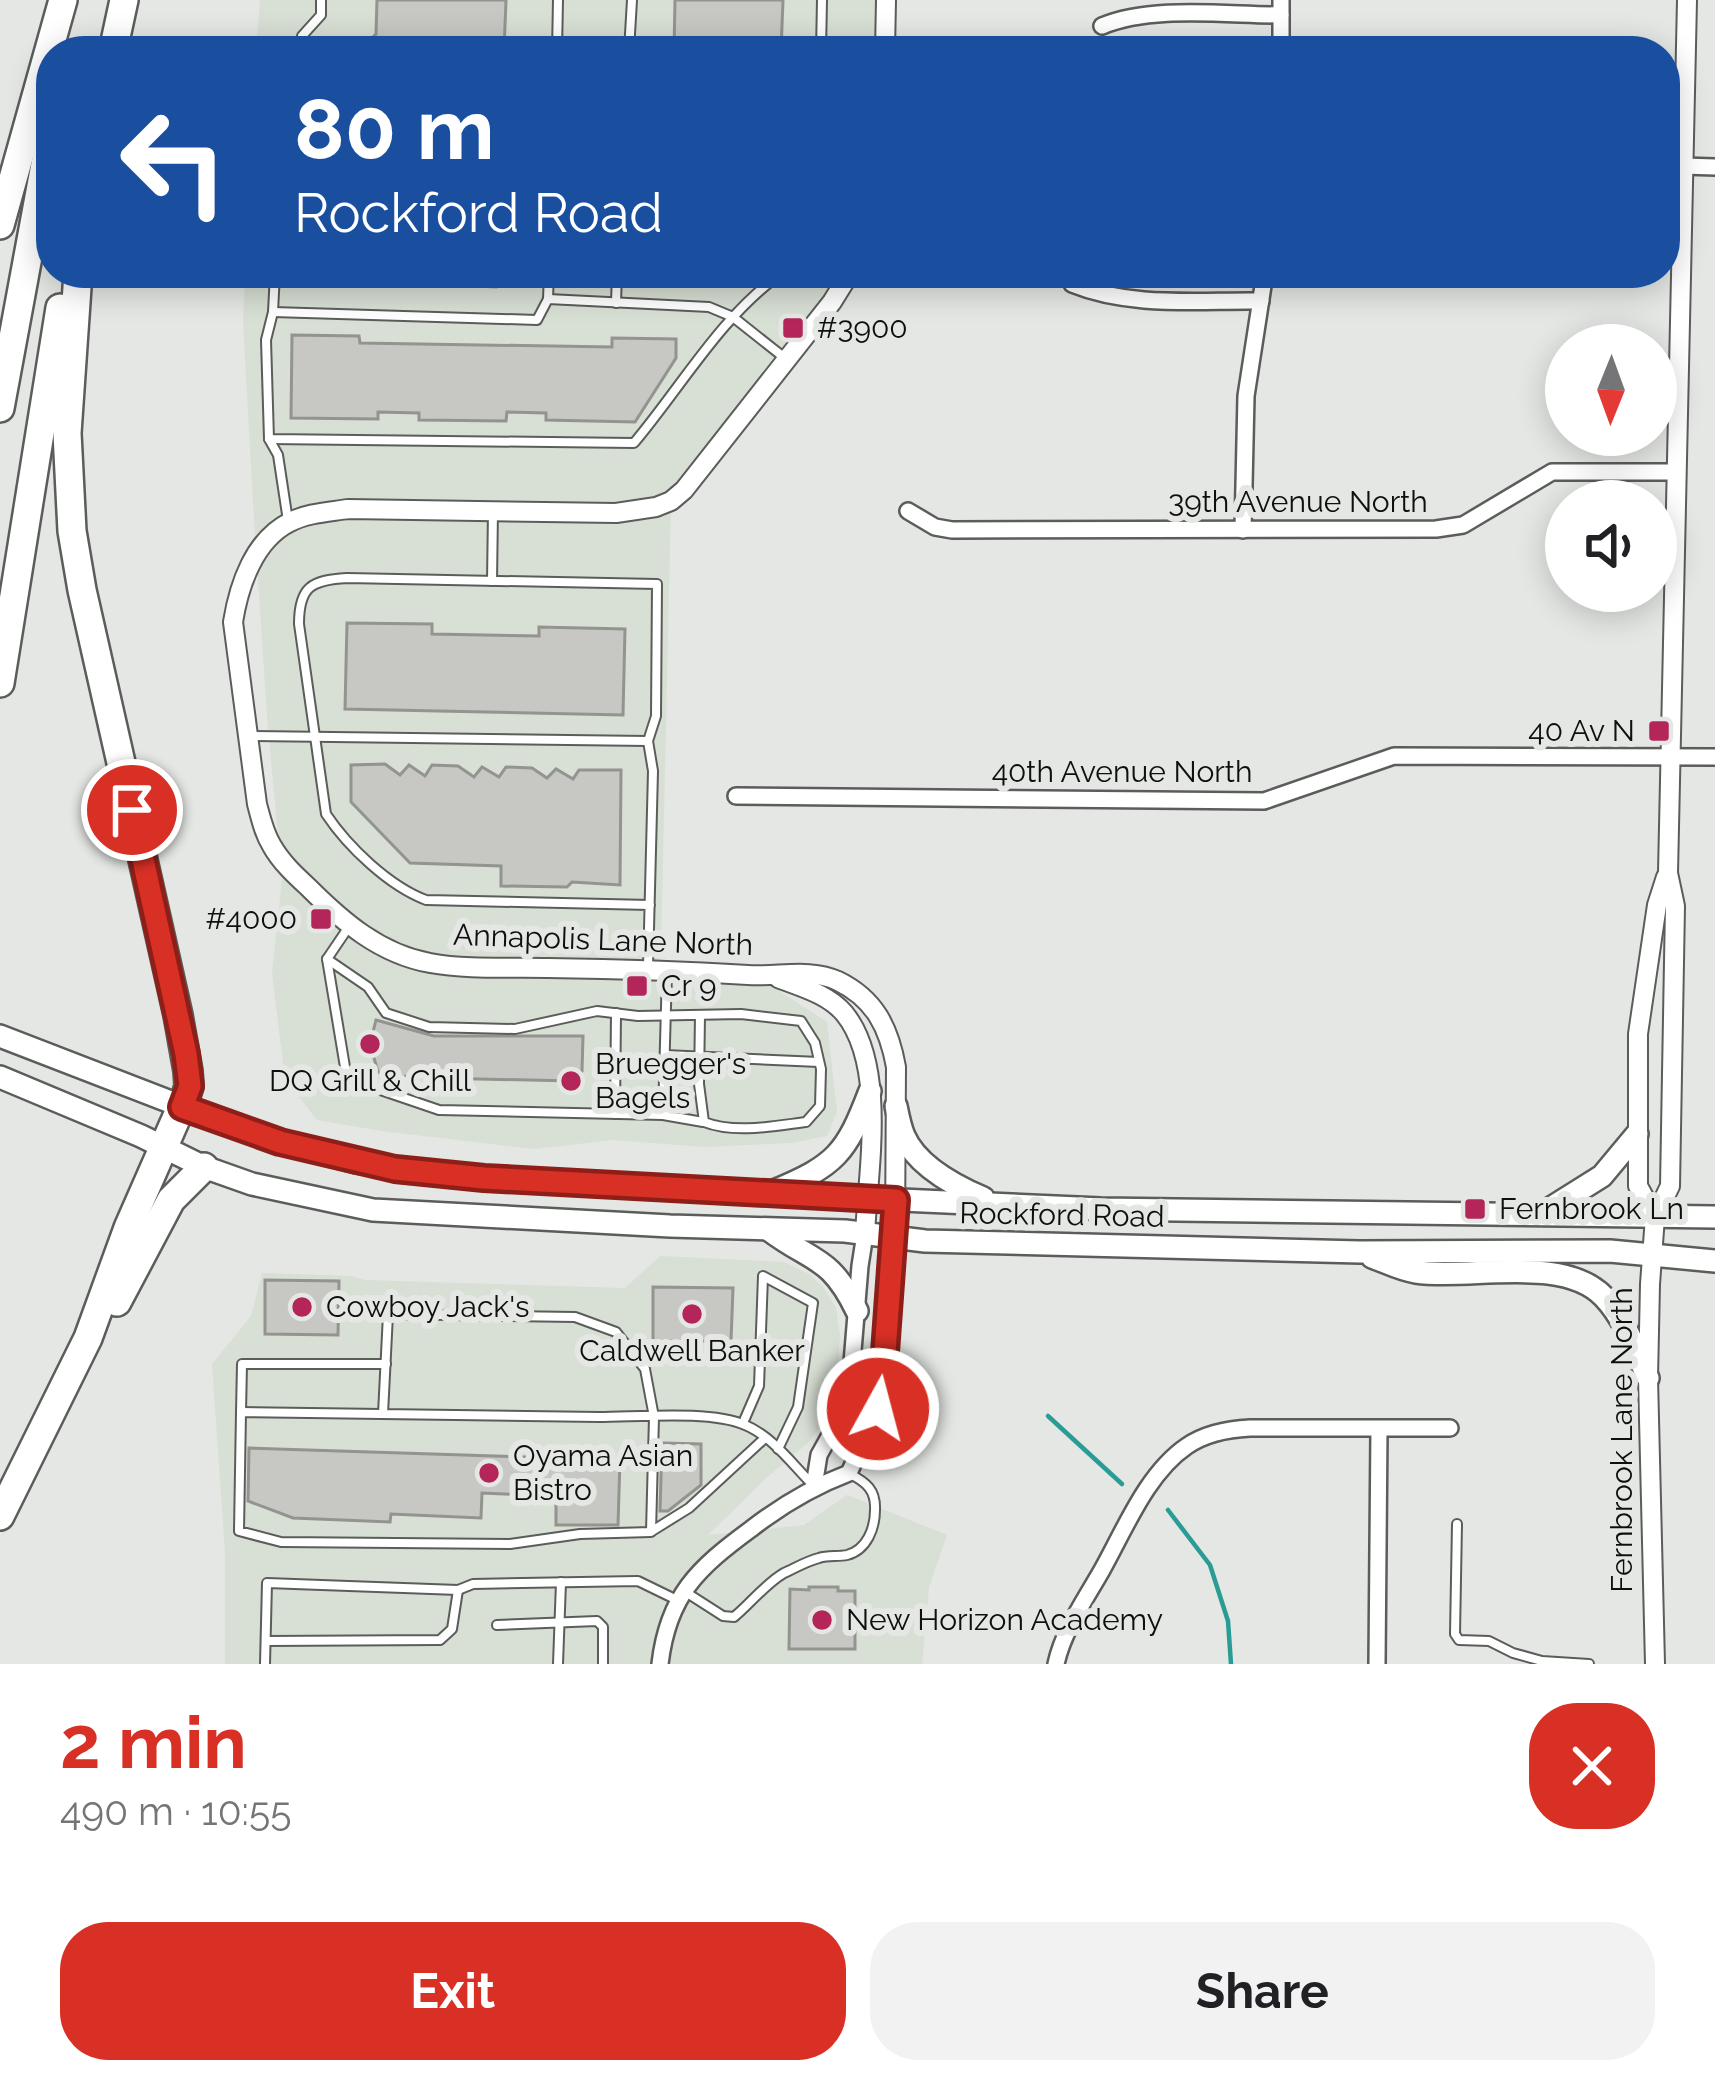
<!DOCTYPE html>
<meta charset="utf-8">
<style>
:root{--surface:#fff;--page:#f2f2f2;--text:#202124;--muted:#757577;--accent:#d93025}
body{margin:0;font-family:Raleway,sans-serif;background:var(--page);color:var(--text);height:100vh;display:flex;flex-direction:column;font-size:45px;white-space:nowrap}
*{box-sizing:border-box;margin:0}
p{font-size:39px;color:var(--muted)}
.icon{flex:none;width:66px;height:66px;fill:none;stroke:currentColor;stroke-width:2;stroke-linecap:round;stroke-linejoin:round}
.map{position:relative;height:1664px;overflow:hidden}
.panel{display:flex;flex-direction:column;background:var(--surface);flex:1}
.panel>*{flex:none}
.guide{position:absolute;left:36px;top:36px;width:1644px;height:252px;border-radius:48px;box-shadow:0 6px 30px #0003;background:#1a4fa0;color:#fff;overflow:hidden}
.needle{width:78px;rotate:181deg}
.tools{position:absolute;left:1545px;top:324px;display:grid;gap:24px}
.tools a{display:grid;place-items:center;width:132px;height:132px;border-radius:50%;background:var(--surface);box-shadow:0 6px 30px #0003;font-size:60px}
.pin{position:absolute;display:grid;place-items:center;width:102px;height:102px;color:#fff;margin:-51px;border:6px solid #fff;border-radius:50%;box-shadow:0 3px 12px #0007}
.me{position:absolute;width:132px;margin:-66px;rotate:7deg;stroke-linejoin:round;filter:drop-shadow(0 0 9px #0008)}
.turn{display:flex;align-items:center;gap:42px;height:252px;padding:0 60px;font-size:54px}
.turn .icon{width:156px;height:156px;stroke-width:2.5}
.turn b{display:block;font-size:84px;line-height:102px}
.round{display:grid;place-items:center;flex:none;width:126px;height:126px;border-radius:48px;background:var(--page)}
.headline{display:flex;align-items:center;justify-content:space-between;height:204px;padding:0 60px}
h1{font-size:72px;font-weight:700;line-height:90px;color:var(--accent)}
.action{display:flex;gap:24px;margin-top:auto;padding:24px 60px}
.action a{flex:1;height:138px;border-radius:48px;background:var(--accent);color:#fff;font-size:48px;font-weight:700;line-height:138px;text-align:center}
.action a+a{background:var(--page);color:var(--text)}
.map>svg:first-child{display:block}
.built{fill:#d8dfd4}
.lines{fill:none;stroke-linecap:round;stroke-linejoin:round}
.stream{stroke:#299d95;stroke-width:4.5}
.building{fill:#c7c7c3;stroke:#93938f;stroke-width:3}
.service-casing{stroke:#5b5d5a;stroke-width:12}
.minor-casing{stroke:#5b5d5a;stroke-width:20}
.tertiary-casing{stroke:#5b5d5a;stroke-width:22}
.secondary-casing{stroke:#5b5d5a;stroke-width:26}
.motorway-casing{stroke:#5b5d5a;stroke-width:32}
.service{stroke:#fff;stroke-width:8}
.minor{stroke:#fff;stroke-width:15}
.tertiary{stroke:#fff;stroke-width:18}
.secondary{stroke:#fff;stroke-width:21}
.motorway{stroke:#fff;stroke-width:27}
.route-casing{stroke:#8d1f18;stroke-width:30}
.route{stroke:#d93025;stroke-width:21}
.poi-dot{fill:#b4265a;stroke:#e4e7e3;stroke-width:4.5}
.labels{text-anchor:middle;stroke-width:12;stroke-linejoin:round;paint-order:stroke}
.poi-label{font-size:30px;fill:#0f100e;stroke:#e4e7e3;text-anchor:start}
.street-label{font-size:30px;fill:#0f100e;stroke:#e4e7e3}
</style>
<div class="map">
<svg width="1715" height="1664" viewBox="0 0 1715 1664">
<rect width="100%" height="100%" fill="#e4e7e3"/>
<g class="built">
<polygon points="260,0 887,0 885,51 256,51"/>
<polygon points="245,273 848,273 671,501 661,949 656,985 770,985 827,1022 837,1112 827,1136 791,1143 704,1147 613,1140 534,1149 382,1131 317,1120 285,1079 272,974 282,879 267,716 253,503 243,321"/>
<polygon points="660,1256 784,1262 809,1274 824,1288 836,1308 840,1335 837,1380 823,1423 808,1443 766,1478 708,1535 804,1525 847,1495 947,1535 929,1587 922,1664 225,1664 225,1553 212,1364 251,1316 262,1273 351,1276 365,1280 625,1288"/>
</g>
<g class="lines">
<g class="stream">
<polyline points="1048,1416 1122,1484"/>
<polyline points="1168,1510 1210,1565 1228,1621 1231,1664"/>
</g>
</g>
<g class="building">
<polygon points="377,0 506,0 504,51 359,51 376,34"/>
<polygon points="675,0 783,0 781,51 674,51"/>
<polygon points="425,273 497,273 496,287 424,284"/>
<polygon points="292,335 359,336 360,343 612,347 612,338 676,339 676,358 635,422 546,420 546,413 507,412 506,421 419,420 419,413 378,412 378,419 291,418"/>
<polygon points="347,623 432,624 432,634 539,636 539,627 625,629 623,715 345,709"/>
<polygon points="385,764 400,775 409,765 425,776 432,765 458,766 474,777 482,767 499,777 506,767 532,768 547,778 556,769 573,779 579,770 621,770 620,885 572,882 567,887 501,886 501,866 410,863 351,802 351,765"/>
<polygon points="376,1020 434,1036 583,1036 582,1071 571,1081 437,1078 419,1073 399,1078 378,1072 370,1044"/>
<polygon points="265,1280 339,1281 338,1335 265,1334"/>
<polygon points="653,1287 733,1288 731,1341 653,1341"/>
<polygon points="662,1443 701,1444 701,1485 668,1511 660,1511"/>
<polygon points="249,1448 620,1460 618,1525 556,1525 556,1496 482,1493 481,1518 391,1514 390,1522 293,1518 248,1501"/>
<polygon points="809,1587 838,1587 838,1591 855,1591 855,1649 789,1649 790,1589 809,1590"/>
</g>
<g class="lines">
<defs>
<g id="service">
<polyline points="301,51 302,36 321,15 321,0"/>
<polyline points="557,51 558,0"/>
<polyline points="629,51 632,0"/>
<polyline points="821,51 822,0"/>
<path d="M275 273 273 312 266 340 269 439 634 443C682 386 721 316 782 273"/>
<polyline points="548,299 549,273"/>
<polyline points="616,303 617,273"/>
<polyline points="273,312 537,320 548,299 709,307 733,317 786,359"/>
<polyline points="269,439 278,455 288,521"/>
<polyline points="492,581 493,511"/>
<polyline points="248,736 648,741"/>
<polyline points="348,928 327,959 345,1067 354,1081 439,1110 663,1115 667,971"/>
<path d="M327 959 368 987 386 1013 429 1027 515 1029 597 1011 638 1016 741 1014 801 1021 815 1043 821 1069 820 1106 806 1122C774 1126 735 1134 704 1122L699 1084 700 1015"/>
<path d="M648 968 653 771 648 741 656 716 657 584 347 578C311 580 299 587 299 624L326 814C348 847 389 886 426 900L650 905"/>
<polyline points="665,1055 819,1062"/>
<polyline points="615,1114 616,1013"/>
<polyline points="663,1115 703,1122"/>
<polyline points="241,1412 242,1364 386,1364"/>
<path d="M383 1414 388 1314 575 1317 616 1332 645 1369 654 1417 651 1532 580 1534 510 1544 281 1542 239 1531 241 1412C360 1413 479 1415 599 1417 638 1417 711 1410 745 1425 772 1436 793 1465 813 1485"/>
<polyline points="743,1423 759,1386 763,1276 813,1303 798,1407 778,1449"/>
<polyline points="1457,1524 1455,1634 1459,1640 1489,1641 1513,1653 1542,1661 1589,1664"/>
<polyline points="652,1531 689,1508 765,1438"/>
<path d="M684 1591 723 1616 734 1617C751 1603 765 1584 784 1573 795 1568 807 1561 819 1558 828 1555 838 1557 847 1555 867 1550 875 1528 875 1510 876 1490 866 1482 850 1474"/>
<polyline points="497,1625 597,1621 603,1627 603,1664"/>
<polyline points="266,1641 440,1640 452,1629 458,1590"/>
<polyline points="265,1664 267,1583 458,1590 473,1584 638,1581 677,1600"/>
<polyline points="558,1664 561,1582"/>
</g>
<g id="minor">
<path d="M1102 26C1151 5 1227 15 1281 15"/>
<polyline points="1281,51 1281,0"/>
<polyline points="1683,166 1715,167"/>
<path d="M1072 284C1131 308 1198 300 1261 301"/>
<polyline points="908,511 935,527 952,530 1436,529 1463,525 1552,472 1677,472"/>
<polyline points="1243,530 1246,396 1265,273"/>
<polyline points="736,796 1264,801 1394,756 1715,757"/>
<polyline points="814,1486 819,1455 843,1412 850,1387 860,1266 865,1234"/>
<path d="M660 1664C668 1595 698 1568 751 1529 782 1505 812 1487 849 1473L878 1409 895 1238"/>
<path d="M1056 1664C1063 1631 1085 1600 1102 1570 1125 1529 1147 1473 1187 1446 1206 1433 1229 1429 1250 1428H1450"/>
<polyline points="1377,1664 1379,1429"/>
</g>
<g id="tertiary">
<polyline points="885,51 886,0"/>
<path d="M850 273 832 302 684 490 671 501 656 507 616 513 348 509C330 512 307 513 290 522 254 540 239 585 233 622L257 804C261 819 264 833 272 846 281 862 295 875 308 887 343 922 380 954 430 963 468 970 509 967 548 968 615 969 682 971 748 975 779 977 810 968 838 981 875 999 889 1028 896 1067L895 1238"/>
<path d="M778 978C801 987 828 994 844 1013 887 1065 868 1171 865 1234"/>
<polyline points="1655,1217 1638,1186 1638,1034 1657,905 1666,877"/>
<polyline points="1655,1664 1648,1378 1650,1284 1655,1217 1670,1186 1675,906 1668,873 1687,0"/>
</g>
<g id="secondary">
<polyline points="0,1036 256,1135 356,1162 442,1175 768,1194 1101,1209 1715,1217"/>
<polyline points="0,1077 141,1136 204,1167 252,1184 373,1210 670,1226 845,1231 925,1241 1360,1252 1610,1251 1715,1261"/>
<path d="M896 1106C898 1116 900 1127 904 1136 917 1166 955 1186 983 1198"/>
<path d="M774 1191C836 1165 846 1154 870 1091"/>
<polyline points="1543,1213 1602,1176 1637,1134"/>
<path d="M769 1230C813 1263 830 1255 857 1311"/>
<path d="M1372 1257C1386 1262 1401 1270 1416 1272 1470 1280 1563 1254 1604 1297 1625 1319 1636 1351 1648 1378"/>
</g>
<g id="motorway">
<polyline points="113,51 124,0"/>
<polyline points="0,225 63,0"/>
<polyline points="0,408 51,132"/>
<polyline points="0,683 60,308"/>
<polyline points="117,1302 171,1200 204,1167"/>
<polyline points="0,1516 88,1338 128,1228 186,1096 189,1086 188,1071 178,1015 82,590 72,531 67,433 78,273"/>
</g>
</defs>
<use href="#service" class="service-casing"/>
<use href="#minor" class="minor-casing"/>
<use href="#tertiary" class="tertiary-casing"/>
<use href="#secondary" class="secondary-casing"/>
<use href="#motorway" class="motorway-casing"/>
<use href="#service" class="service"/>
<use href="#minor" class="minor"/>
<use href="#tertiary" class="tertiary"/>
<use href="#secondary" class="secondary"/>
<use href="#motorway" class="motorway"/>
</g>
<g class="lines">
<defs>
<polyline id="route" points="132,810 186,1054 190,1086 182,1107 280,1142 395,1169 484,1178 896,1200 885,1352 878,1409"/>
</defs>
<use href="#route" class="route-casing"/>
<use href="#route" class="route"/>
</g>
<g class="poi-dot">
<rect x="781" y="316" width="24" height="24" rx="6"/>
<rect x="1647" y="719" width="24" height="24" rx="6"/>
<rect x="309" y="907" width="24" height="24" rx="6"/>
<rect x="625" y="974" width="24" height="24" rx="6"/>
<circle cx="370" cy="1044" r="12"/>
<circle cx="571" cy="1081" r="12"/>
<rect x="1463" y="1197" width="24" height="24" rx="6"/>
<circle cx="302" cy="1307" r="12"/>
<circle cx="692" cy="1314" r="12"/>
<circle cx="489" cy="1473" r="12"/>
<circle cx="822" cy="1620" r="12"/>
</g>
<g class="labels">
<g class="poi-label">
<text x="817" y="338">#3900</text>
<text x="1635" y="741" text-anchor="end">40 Av N</text>
<text x="297" y="929" text-anchor="end">#4000</text>
<text x="661" y="996">Cr 9</text>
<text x="595" y="1074">Bruegger's<tspan x="595" dy="34">Bagels</tspan></text>
<text x="370" y="1091" text-anchor="middle">DQ Grill &amp; Chill</text>
<text x="1499" y="1219">Fernbrook Ln</text>
<text x="326" y="1317">Cowboy Jack's</text>
<text x="692" y="1361" text-anchor="middle">Caldwell Banker</text>
<text x="513" y="1466">Oyama Asian<tspan x="513" dy="34">Bistro</tspan></text>
<text x="846" y="1630">New Horizon Academy</text>
</g>
<g class="street-label">
<text x="1298" y="512">39th Avenue North</text>
<text x="1122" y="782">40th Avenue North</text>
<text transform="translate(603 940) rotate(2)" y="10">Annapolis Lane North</text>
<text transform="translate(1062 1215) rotate(1)" y="10">Rockford Road</text>
<text transform="translate(1622 1440) rotate(-90)" y="10">Fernbrook Lane North</text>
</g>
</g>
</svg>
<div class="tools">
<a><svg class="needle" viewBox="-14 -14 28 28"><path d="M0-13l5 13h-10z" fill="#e53935"/><path d="M0 13l5-13h-10z" fill="#757577"/></svg></a>
<a><svg class="icon" aria-label="sound" viewBox="0 0 24 24"><path d="M4 9h4l5-4v14l-5-4H4zM17 9q2 3 0 6"/></svg></a>
</div>
<div class="pin" style="left:132px;top:810px;background:#d93025"><svg class="icon" aria-label="arrive" viewBox="0 0 24 24"><path d="M6 21V4h12l-3 4 3 4H6"/></svg></div>
<svg class="me" style="left:878px;top:1409px" viewBox="-20 -20 40 40"><circle r="17" fill="#d93025" stroke="#fff" stroke-width="3"/><path d="M0-11L8 9 0 5-8 9z" fill="#fff"/></svg>
<div class="guide">
<div class="turn"><svg class="icon" aria-label="left" viewBox="0 0 24 24"><path d="M17 20v-9H6M10 6l-5 5 5 5"/></svg><div><b>80 m</b>Rockford Road</div></div>
</div>
</div>
<section class="panel">
<div class="headline"><div><h1>2 min</h1><p>490 m · 10:55</p></div><a class="round" style="background:#d93025;color:#fff"><svg class="icon" aria-label="close" viewBox="0 0 24 24"><path d="M6 6l12 12M18 6L6 18"/></svg></a></div>
<div class="action"><a>Exit</a><a>Share</a></div>
</section>
